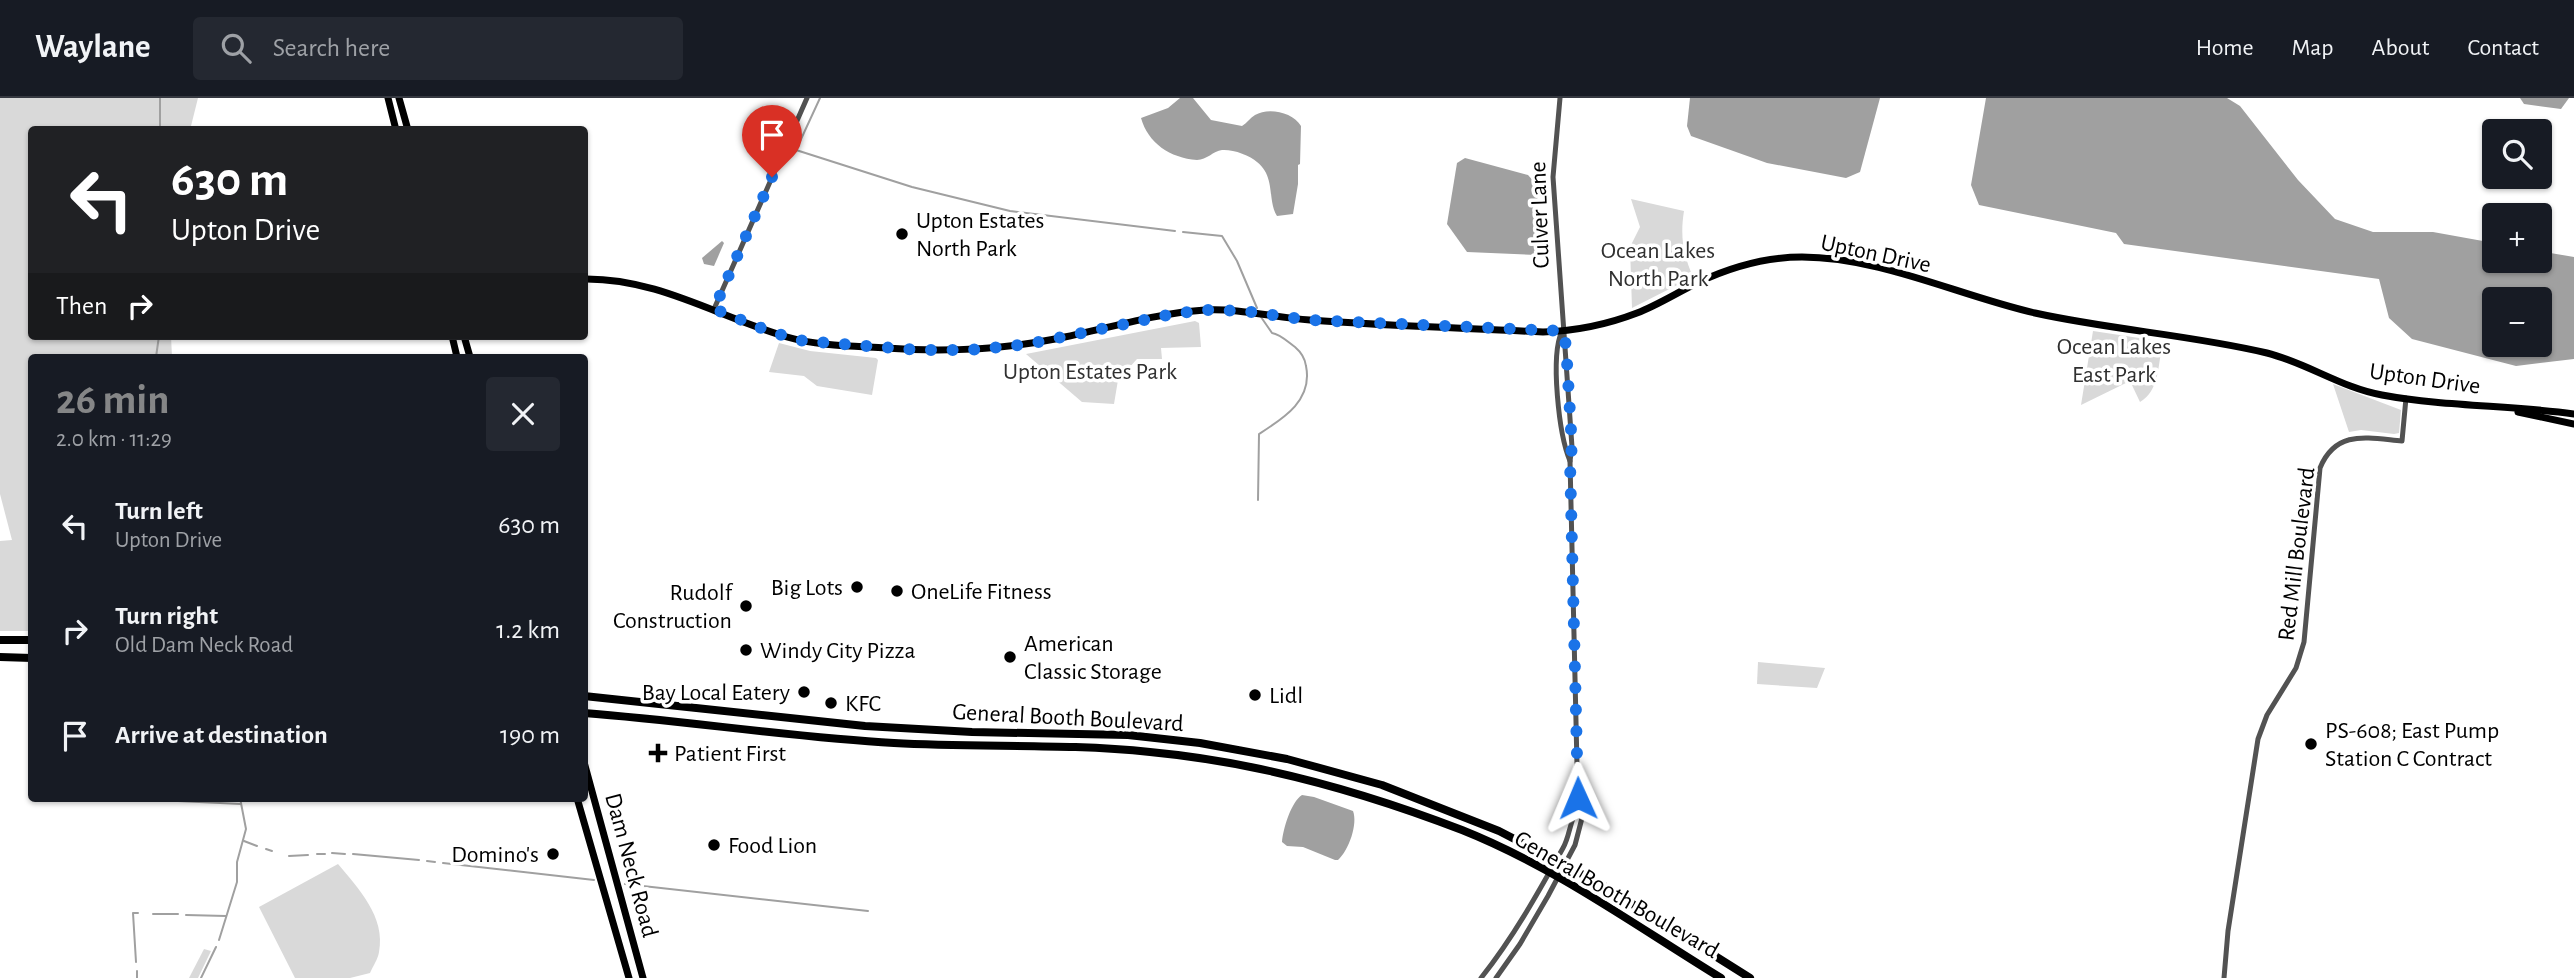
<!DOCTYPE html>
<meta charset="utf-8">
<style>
:root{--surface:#171b24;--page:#242831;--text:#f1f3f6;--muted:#9ea1a6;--line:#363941;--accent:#858687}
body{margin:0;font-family:"Alegreya Sans",sans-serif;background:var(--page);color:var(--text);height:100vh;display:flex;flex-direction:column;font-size:26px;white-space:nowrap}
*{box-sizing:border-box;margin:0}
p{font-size:23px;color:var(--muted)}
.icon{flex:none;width:38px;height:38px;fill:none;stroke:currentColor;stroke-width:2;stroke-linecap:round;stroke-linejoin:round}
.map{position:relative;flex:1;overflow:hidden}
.drawer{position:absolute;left:28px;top:256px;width:560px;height:448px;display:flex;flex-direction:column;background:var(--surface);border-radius:7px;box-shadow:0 2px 5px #0004}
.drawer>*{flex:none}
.banner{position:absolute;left:28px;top:28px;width:560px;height:214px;border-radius:7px;box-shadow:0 2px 5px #0004;background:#202124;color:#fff;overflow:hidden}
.controls{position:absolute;left:2482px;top:21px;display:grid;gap:14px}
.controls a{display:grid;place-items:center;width:70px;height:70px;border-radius:7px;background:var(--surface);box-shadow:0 2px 5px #0004;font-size:35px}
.pin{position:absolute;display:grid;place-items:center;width:60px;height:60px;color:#fff;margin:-72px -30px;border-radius:50% 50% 50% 0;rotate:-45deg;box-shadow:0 0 7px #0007}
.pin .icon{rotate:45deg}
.me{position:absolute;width:77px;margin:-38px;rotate:359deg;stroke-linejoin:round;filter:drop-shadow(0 0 5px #0008)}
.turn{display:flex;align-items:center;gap:24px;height:147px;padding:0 28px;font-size:32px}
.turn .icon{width:91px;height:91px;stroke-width:2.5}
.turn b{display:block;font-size:49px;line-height:60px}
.then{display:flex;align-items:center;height:66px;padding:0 28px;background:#0003;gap:14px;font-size:26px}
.round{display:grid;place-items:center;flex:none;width:74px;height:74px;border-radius:7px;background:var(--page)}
.overview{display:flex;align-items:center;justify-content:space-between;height:119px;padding:0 28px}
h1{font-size:42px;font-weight:700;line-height:52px;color:var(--accent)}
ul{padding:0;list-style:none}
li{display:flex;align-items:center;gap:21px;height:105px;padding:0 28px}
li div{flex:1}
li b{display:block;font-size:26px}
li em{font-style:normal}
header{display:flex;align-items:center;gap:42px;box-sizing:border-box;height:98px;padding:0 35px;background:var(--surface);border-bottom:2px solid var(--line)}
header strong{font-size:33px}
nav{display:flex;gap:38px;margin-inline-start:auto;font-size:24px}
.search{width:490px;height:63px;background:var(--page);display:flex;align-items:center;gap:18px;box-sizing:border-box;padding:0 24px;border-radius:7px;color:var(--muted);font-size:26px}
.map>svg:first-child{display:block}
.green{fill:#d9d9d9}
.water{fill:#a0a0a0;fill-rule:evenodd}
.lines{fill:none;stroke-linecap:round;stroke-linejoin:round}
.stream{stroke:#a0a0a0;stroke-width:2}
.minor{stroke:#525252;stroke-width:5}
.major{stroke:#000;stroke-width:7}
.highway{stroke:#000;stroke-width:8}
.route{stroke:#1a73e8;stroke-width:12;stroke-dasharray:0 21.6}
.poi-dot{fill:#000;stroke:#fff;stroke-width:2.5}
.labels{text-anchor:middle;stroke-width:7;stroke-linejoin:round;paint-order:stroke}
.street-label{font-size:24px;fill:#000;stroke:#fff}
.poi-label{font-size:24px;fill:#000;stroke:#fff;text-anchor:start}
.park-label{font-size:24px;fill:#303030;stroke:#fff}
</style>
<header>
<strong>Waylane</strong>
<div class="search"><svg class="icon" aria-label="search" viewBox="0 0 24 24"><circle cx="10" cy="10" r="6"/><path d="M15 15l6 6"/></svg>Search here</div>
<nav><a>Home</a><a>Map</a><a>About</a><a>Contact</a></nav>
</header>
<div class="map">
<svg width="2574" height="880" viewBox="0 0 2574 880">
<rect width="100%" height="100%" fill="#fff"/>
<g class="green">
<polygon points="0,0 198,0 191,28 194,31 32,32 32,238 171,238 172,259 32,259 31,533 0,533 0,443 12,442 0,396"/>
<path d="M1631 101 1684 113C1680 138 1683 156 1693 179L1632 210 1630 149 1640 129Z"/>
<polygon points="1195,223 1199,225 1201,249 1161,250 1162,261 1137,261 1118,282 1114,306 1082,304 1026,256"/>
<path d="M2093 233 2159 243 2162 248C2158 268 2159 293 2140 304L2130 283 2081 307Z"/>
<polygon points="779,245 810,253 876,260 878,262 872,297 817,288 804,278 769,274"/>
<polygon points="2333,286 2401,312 2399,335 2394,336 2361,332 2349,334"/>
<polygon points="1758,564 1825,570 1817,590 1757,586"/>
<path d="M338 766C358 790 386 819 379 854 378 861 373 868 370 875L350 880H295L259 809Z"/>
<polygon points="204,851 211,853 198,880 189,880"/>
</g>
<g class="water">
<path d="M1180 0H1193L1211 22 1242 28C1247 25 1250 20 1255 17 1268 9 1293 14 1301 28L1300 66 1298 67V86L1293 116 1277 118C1267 102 1276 79 1257 64 1250 57 1232 51 1222 52 1213 53 1207 62 1197 62 1170 60 1148 45 1141 20L1168 10Z"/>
<polygon points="1690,0 1880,0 1860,74 1846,80 1767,65 1691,38 1687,28"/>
<path d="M1986 0H2227L2240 8 2298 82 2335 121 2373 134H2433L2494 145V163H2539V153L2574 159V261L2516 268 2412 241 2389 220 2379 181 2124 146 2116 135 1979 107 1971 87ZM2539 201V247H2494V201Z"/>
<polygon points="2520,0 2569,0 2561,11 2524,6"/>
<polygon points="1465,60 1528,77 1536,86 1542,149 1537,157 1467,154 1447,126 1457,65"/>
<polygon points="722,143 724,145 714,168 704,166 702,160"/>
<path d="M1302 697 1314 699 1353 713C1358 726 1349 752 1338 762H1335L1303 749 1287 748 1282 744C1283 731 1291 704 1302 697Z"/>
</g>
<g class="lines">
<g class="stream">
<polyline points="160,0 160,32"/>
<polyline points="820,0 796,52 912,89 1010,113 1175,133"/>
<polyline points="1183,134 1222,138 1237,163 1257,210"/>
<polyline points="156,259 159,238"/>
<path d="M1258 402 1259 336C1284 320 1313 302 1306 268 1305 260 1302 255 1295 249 1288 244 1280 236 1272 235L1261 219"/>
<polyline points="109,700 169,703"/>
<polyline points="178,703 241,706"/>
<polyline points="244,743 257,748"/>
<polyline points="266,751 272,753"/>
<polyline points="332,755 345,756"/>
<polyline points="317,756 325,756"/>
<polyline points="353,756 419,762"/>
<polyline points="289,758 308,757"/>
<polyline points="427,763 435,764"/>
<polyline points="443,765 594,782"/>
<polyline points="625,786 868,813"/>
<polyline points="153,816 178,816"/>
<polyline points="186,817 226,818"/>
<polyline points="219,842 237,784 237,764 246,731 240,700"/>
<polyline points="136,864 133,815 138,815"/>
<polyline points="137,873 137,880"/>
<polyline points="201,880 216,849"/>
</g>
<g class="minor">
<polyline points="714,211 807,0"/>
<path d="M1562 233C1550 258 1559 337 1570 363"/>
<path d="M1481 880C1513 840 1538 795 1563 750 1570 738 1570 721 1578 710"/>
<polyline points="1496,880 1520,846 1548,798 1575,747 1582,720 1578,710 1570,363 1572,349 1553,79 1560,0"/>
<path d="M2224 880 2228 833 2258 641 2267 617 2296 570 2304 544 2320 370C2336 331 2368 340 2402 343L2406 300"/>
</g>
<g class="major">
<polyline points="388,0 396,32"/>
<polyline points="399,0 408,32"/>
<path d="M584 181C658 180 718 219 787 239 818 248 853 248 886 250 942 254 999 252 1055 241 1104 232 1154 215 1205 212 1241 210 1275 220 1310 222 1388 228 1465 230 1543 234 1575 233 1606 227 1637 215 1658 207 1678 194 1699 184 1731 169 1766 159 1802 159 1880 159 1960 198 2035 215 2112 232 2191 237 2267 255 2307 265 2342 290 2382 297 2446 309 2511 307 2574 316"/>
<polyline points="452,238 457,259"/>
<polyline points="464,238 470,259"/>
<polyline points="2518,314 2574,326"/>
<polyline points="584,664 643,880"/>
<polyline points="577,700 629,880"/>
</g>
<g class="highway">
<polyline points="0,542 32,542"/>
<polyline points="0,559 32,560"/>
<polyline points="584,598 865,628 972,634 1128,637 1200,645 1287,661 1382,687 1499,733 1599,785 1750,880"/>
<path d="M584 615C688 623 790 639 894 645 979 650 1065 645 1150 654 1258 664 1361 693 1462 732 1555 769 1636 828 1721 880"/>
</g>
</g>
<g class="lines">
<polyline class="route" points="772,79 714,211 774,235 804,243 918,252 970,252 1029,246 1173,216 1205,212 1245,213 1308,222 1562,233 1566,247 1572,349 1570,363 1578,700"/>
</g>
<g class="poi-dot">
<circle cx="902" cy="136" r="7"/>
<circle cx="857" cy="489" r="7"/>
<circle cx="897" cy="493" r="7"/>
<circle cx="746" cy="508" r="7"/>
<circle cx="746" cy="552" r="7"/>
<circle cx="1010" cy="559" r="7"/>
<circle cx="804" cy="594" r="7"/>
<circle cx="1255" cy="597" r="7"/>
<circle cx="831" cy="605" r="7"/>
<circle cx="2311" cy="646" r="7"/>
<path d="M654.5 644.5h7v7h7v7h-7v7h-7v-7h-7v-7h7z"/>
<circle cx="714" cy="747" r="7"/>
<circle cx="553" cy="756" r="7"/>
</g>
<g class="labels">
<g class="street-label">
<text transform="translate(1539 117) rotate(-92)" y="8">Culver Lane</text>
<text transform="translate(1876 155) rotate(12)" y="8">Upton Drive</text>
<text transform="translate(2425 280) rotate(8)" y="8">Upton Drive</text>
<text transform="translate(2296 456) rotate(-83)" y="8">Red Mill Boulevard</text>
<text transform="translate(1068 619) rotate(3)" y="8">General Booth Boulevard</text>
<text transform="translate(632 767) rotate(75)" y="8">Dam Neck Road</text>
<text transform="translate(1617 796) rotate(30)" y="8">General Booth Boulevard</text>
</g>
<g class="poi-label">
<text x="916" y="130">Upton Estates<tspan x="916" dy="28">North Park</tspan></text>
<text x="843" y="497" text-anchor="end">Big Lots</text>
<text x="911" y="501">OneLife Fitness</text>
<text x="732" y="502" text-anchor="end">Rudolf<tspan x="732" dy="28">Construction</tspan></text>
<text x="1024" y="553">American<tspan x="1024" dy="28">Classic Storage</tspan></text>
<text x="760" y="560">Windy City Pizza</text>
<text x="790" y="602" text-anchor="end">Bay Local Eatery</text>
<text x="1269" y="605">Lidl</text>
<text x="845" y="613">KFC</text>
<text x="2325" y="640">PS-608; East Pump<tspan x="2325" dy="28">Station C Contract</tspan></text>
<text x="674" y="663">Patient First</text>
<text x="728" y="755">Food Lion</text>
<text x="539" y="764" text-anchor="end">Domino's</text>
</g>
<g class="park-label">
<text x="1658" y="160">Ocean Lakes<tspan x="1658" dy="28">North Park</tspan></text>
<text x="2114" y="256">Ocean Lakes<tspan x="2114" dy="28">East Park</tspan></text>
<text x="1090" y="281">Upton Estates Park</text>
</g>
</g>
</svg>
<div class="controls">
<a><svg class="icon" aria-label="search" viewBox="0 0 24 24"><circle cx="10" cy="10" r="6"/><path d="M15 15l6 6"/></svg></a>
<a>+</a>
<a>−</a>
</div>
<div class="pin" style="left:772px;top:79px;background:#d93025"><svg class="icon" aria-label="arrive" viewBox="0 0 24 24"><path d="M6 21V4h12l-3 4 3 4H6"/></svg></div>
<svg class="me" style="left:1578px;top:700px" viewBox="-20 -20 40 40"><path d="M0-17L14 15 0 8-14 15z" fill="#1a73e8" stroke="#fff" stroke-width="4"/></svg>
<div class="banner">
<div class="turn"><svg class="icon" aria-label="left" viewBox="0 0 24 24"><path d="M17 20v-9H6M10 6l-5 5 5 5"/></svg><div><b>630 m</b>Upton Drive</div></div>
<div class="then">Then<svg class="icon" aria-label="right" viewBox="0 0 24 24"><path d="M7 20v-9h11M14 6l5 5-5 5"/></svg></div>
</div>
<section class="drawer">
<div class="overview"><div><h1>26 min</h1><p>2.0 km · 11:29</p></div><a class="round"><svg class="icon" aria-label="close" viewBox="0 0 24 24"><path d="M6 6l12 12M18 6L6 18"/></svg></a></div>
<ul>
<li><svg class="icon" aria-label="left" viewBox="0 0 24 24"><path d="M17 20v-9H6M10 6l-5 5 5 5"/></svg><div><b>Turn left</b><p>Upton Drive</p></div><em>630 m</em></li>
<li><svg class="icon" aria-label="right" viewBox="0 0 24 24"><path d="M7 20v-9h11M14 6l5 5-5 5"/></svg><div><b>Turn right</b><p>Old Dam Neck Road</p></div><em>1.2 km</em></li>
<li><svg class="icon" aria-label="arrive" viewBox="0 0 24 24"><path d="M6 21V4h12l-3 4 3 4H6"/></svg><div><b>Arrive at destination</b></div><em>190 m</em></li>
</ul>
</section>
</div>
